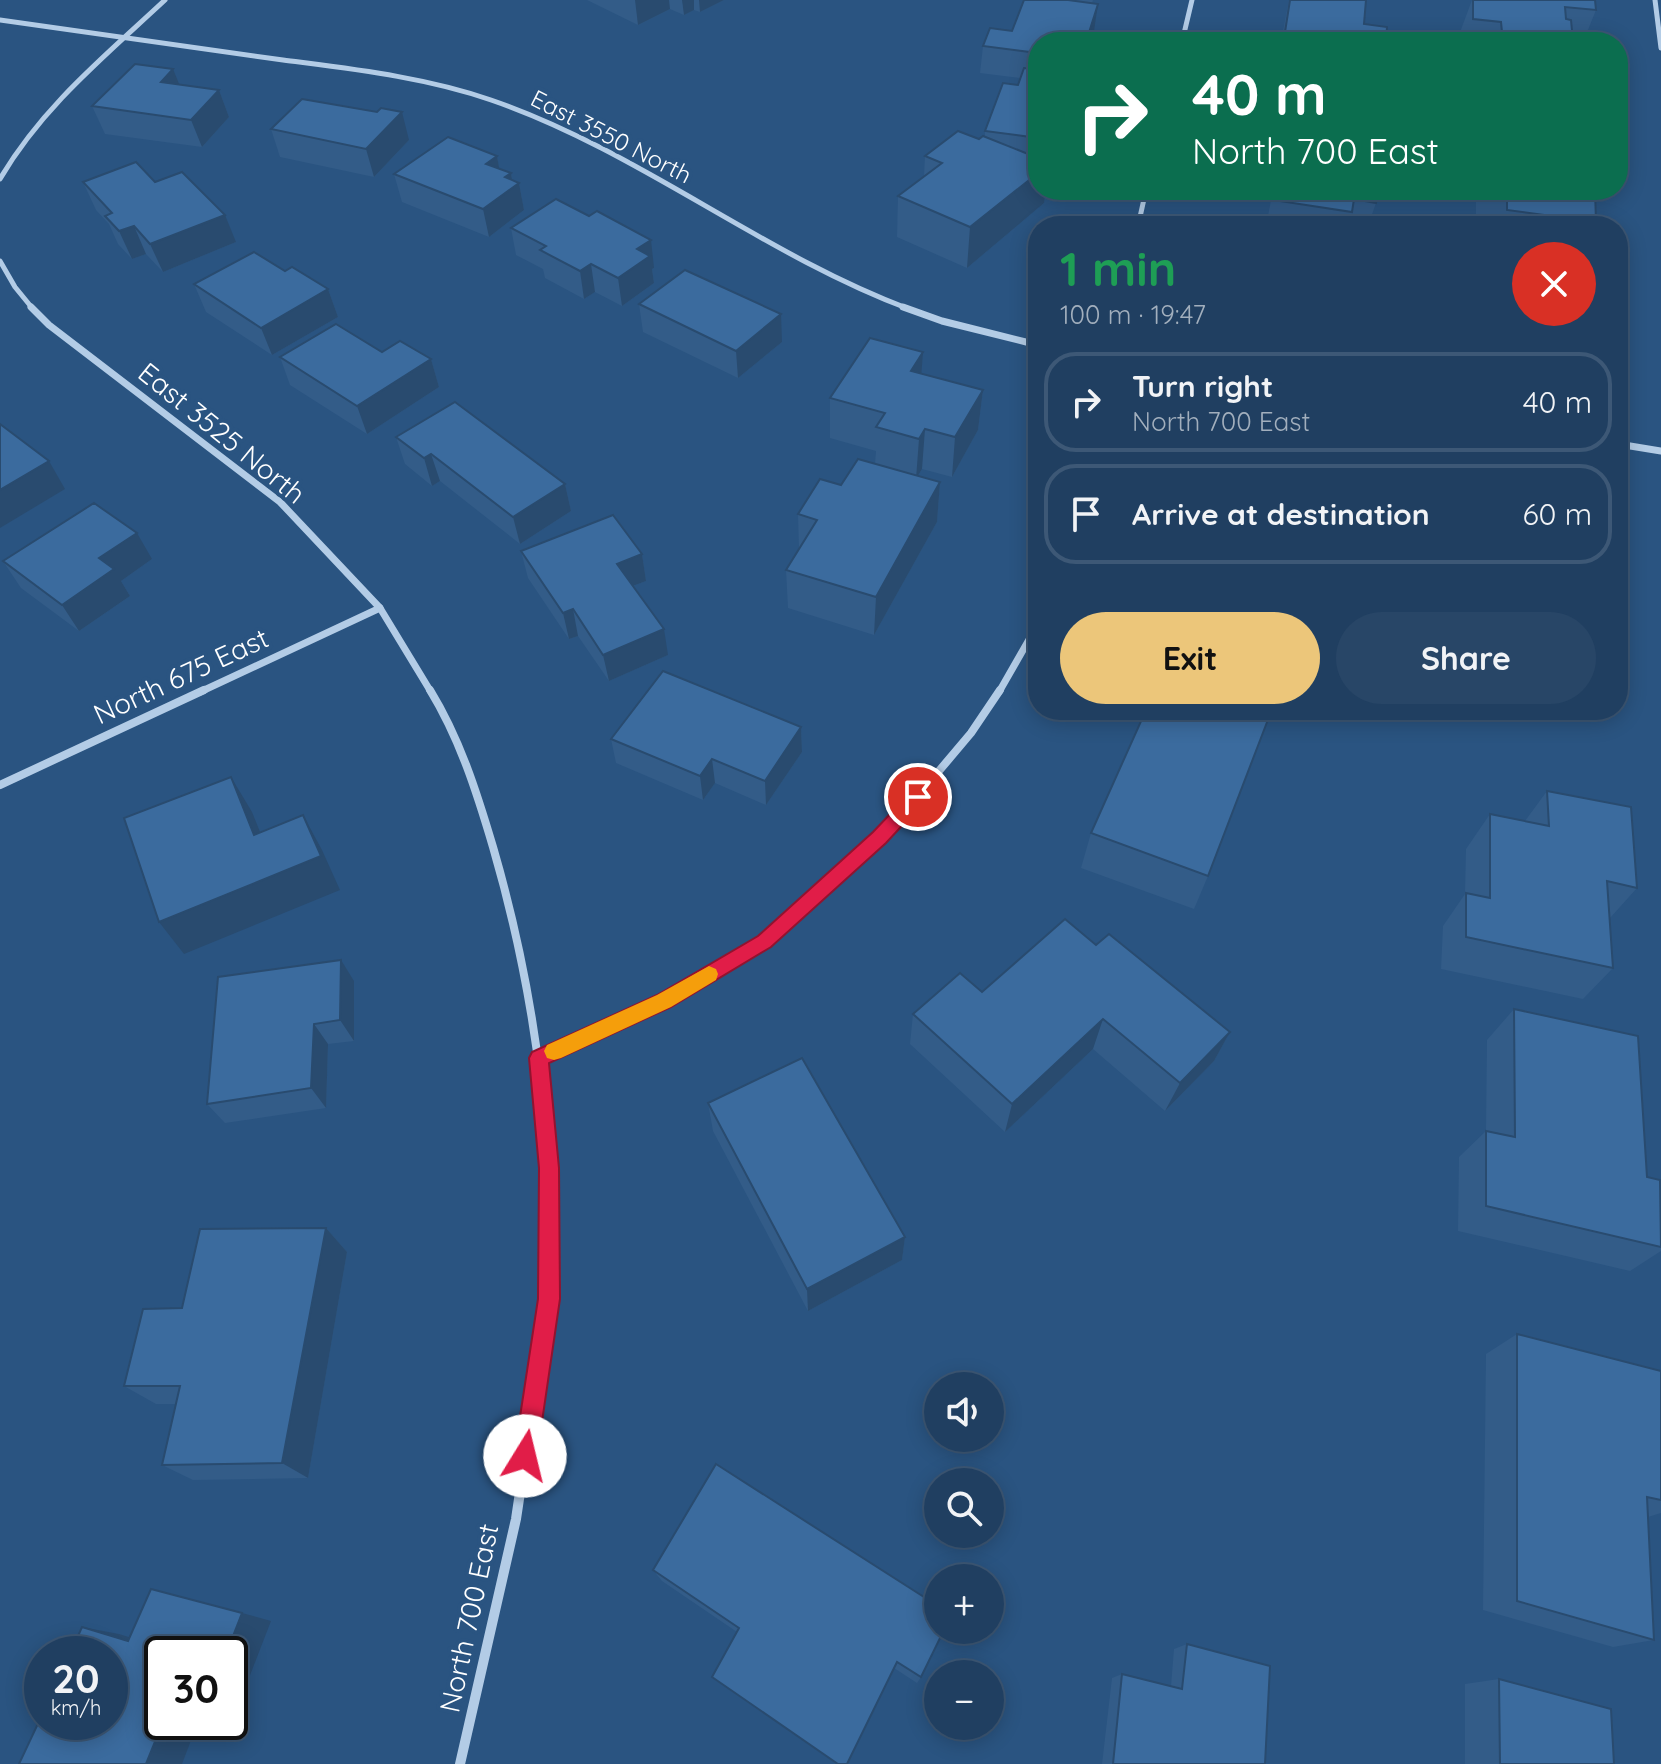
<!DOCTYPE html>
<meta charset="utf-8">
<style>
:root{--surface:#203f61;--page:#284667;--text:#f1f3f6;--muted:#a2afbd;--line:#3d5876;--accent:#ecc67a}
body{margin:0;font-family:Quicksand,sans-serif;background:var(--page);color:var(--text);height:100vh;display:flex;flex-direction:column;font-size:30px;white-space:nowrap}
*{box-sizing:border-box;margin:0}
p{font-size:26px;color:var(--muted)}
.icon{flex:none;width:44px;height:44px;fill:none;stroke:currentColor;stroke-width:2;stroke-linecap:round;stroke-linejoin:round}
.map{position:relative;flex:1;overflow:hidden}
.panel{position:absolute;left:1028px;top:216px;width:600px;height:504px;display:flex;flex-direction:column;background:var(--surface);border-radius:32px;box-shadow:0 4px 20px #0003,0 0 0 2px var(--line)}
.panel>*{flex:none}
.guide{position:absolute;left:1028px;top:32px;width:600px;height:168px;border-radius:32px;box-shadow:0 4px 20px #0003,0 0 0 2px var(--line);background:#0b6e4f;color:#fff;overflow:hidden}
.fabs{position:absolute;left:924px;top:1372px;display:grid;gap:16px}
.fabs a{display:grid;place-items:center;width:80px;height:80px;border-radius:50%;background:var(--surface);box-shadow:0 4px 20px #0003,0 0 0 2px var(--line);font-size:40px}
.speed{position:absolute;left:24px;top:1636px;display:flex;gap:16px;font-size:40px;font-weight:700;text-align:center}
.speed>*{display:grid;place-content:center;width:104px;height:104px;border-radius:50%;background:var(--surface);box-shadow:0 4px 20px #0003,0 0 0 2px var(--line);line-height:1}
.speed small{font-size:20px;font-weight:400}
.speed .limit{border:4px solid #111;border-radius:12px;background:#fff;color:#111}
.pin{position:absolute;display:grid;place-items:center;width:68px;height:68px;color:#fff;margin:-34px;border:4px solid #fff;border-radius:50%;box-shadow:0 2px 8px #0007}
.me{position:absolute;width:88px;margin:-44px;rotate:9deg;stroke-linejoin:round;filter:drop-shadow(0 0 6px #0008)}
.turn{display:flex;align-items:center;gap:28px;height:168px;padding:0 32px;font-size:36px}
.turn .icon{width:104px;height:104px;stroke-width:2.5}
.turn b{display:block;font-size:56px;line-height:68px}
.round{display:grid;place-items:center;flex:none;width:84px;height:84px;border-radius:42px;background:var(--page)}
.summary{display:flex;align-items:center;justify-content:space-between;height:136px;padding:0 32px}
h1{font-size:48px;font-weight:700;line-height:60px;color:#1e9e55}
.button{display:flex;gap:16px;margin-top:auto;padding:16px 32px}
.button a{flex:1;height:92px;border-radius:48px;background:var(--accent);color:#111;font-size:32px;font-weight:700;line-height:92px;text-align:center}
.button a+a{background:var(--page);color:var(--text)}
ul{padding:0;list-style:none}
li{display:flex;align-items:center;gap:24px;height:100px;margin:0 16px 12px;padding:0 16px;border:4px solid var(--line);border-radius:32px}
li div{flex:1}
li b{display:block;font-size:30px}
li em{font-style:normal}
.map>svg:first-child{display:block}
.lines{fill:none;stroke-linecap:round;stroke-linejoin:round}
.minor-far3{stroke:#b3cce6;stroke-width:5}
.minor-far2{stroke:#b3cce6;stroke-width:7}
.minor-far1{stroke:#b3cce6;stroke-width:8}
.minor{stroke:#b3cce6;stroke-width:10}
.wall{fill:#335c88}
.shaded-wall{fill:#294b6f}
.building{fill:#3b6b9e;stroke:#294b6f;stroke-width:2}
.route{fill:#e11d48;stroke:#92132f;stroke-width:2}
.slow{fill:#f59e0b}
.labels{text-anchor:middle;stroke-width:8;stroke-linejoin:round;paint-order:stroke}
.far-street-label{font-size:24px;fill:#fff;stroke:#2a5481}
.street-label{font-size:28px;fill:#fff;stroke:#2a5481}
</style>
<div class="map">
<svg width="1661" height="1764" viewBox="0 0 1661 1764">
<rect width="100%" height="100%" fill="#2a5481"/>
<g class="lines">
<g class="minor-far3">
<polyline points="1655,0 1661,48"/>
<path d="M0 20C94 33 188 46 283 60 352 69 425 77 491 100 639 151 762 254 909 309"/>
<polyline points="1182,42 1192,0"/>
<path d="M0 179C42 107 105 56 165 0"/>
<polyline points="1138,226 1146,190"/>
<polyline points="0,261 15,287 33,309"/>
</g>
<g class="minor-far2">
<polyline points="31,307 49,325 280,502 380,608 431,692"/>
<polyline points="903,307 942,321 1038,345"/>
<polyline points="1618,444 1661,451"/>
<polyline points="200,692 380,608"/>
<polyline points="999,692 1038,624"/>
</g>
<g class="minor-far1">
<path d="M430 690C460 739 477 793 493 847 524 953 542 1060 549 1170"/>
<polyline points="0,785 204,690"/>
<polyline points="539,1058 680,991 778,931 917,797 971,733 1000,690"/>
</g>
<polyline class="minor" points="460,1764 516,1519 549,1299 549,1168"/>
</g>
<g class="wall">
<polygon points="587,0 724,0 700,12 694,10 684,15 670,9 638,25"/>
<polygon points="1024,0 1093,0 1092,3 1094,31 1090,42 1038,42 1038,190 1046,190 1044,203 967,268 897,237 898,196 924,177 925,156 985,137 985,131 1018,85 1020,78 980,73 983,46 1012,31"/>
<polygon points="1289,0 1366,0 1364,24 1386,42 1281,42"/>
<polygon points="1472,0 1595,0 1596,10 1583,42 1459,42 1459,35"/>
<polygon points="179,84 219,90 229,117 202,147 105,134 92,106"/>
<polygon points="271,129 409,140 374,177 280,157"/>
<polygon points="497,156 499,169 511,173 512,180 519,183 524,210 489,237 402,202 394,174"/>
<polygon points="83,182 155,182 236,242 163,272 146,254 132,259 118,244 109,224 96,210"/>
<polygon points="1254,190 1378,190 1376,203 1368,226 1266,226 1272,195 1253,192"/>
<polygon points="1476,190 1595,190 1596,222 1594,226 1476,225"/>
<polygon points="511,228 654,268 652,269 654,283 622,306 595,292 584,299 545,278 543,269 516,255"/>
<polygon points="285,271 328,289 338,317 272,355 206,312 194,284"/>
<polygon points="639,304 782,342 738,378 643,332"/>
<polygon points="382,352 431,359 439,387 367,434 290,385 280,357"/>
<polygon points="983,390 978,430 952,477 922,469 918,476 940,482 937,522 874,635 788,608 786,570 799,550 798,514 875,464 876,451 830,438 830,398"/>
<polygon points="396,437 565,484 571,511 520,544 440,481 432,486 405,464"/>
<polygon points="521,551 642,554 646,581 633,586 668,655 609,681 578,636 569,639 528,578"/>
<polygon points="152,559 121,581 130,596 79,631 21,588 3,561"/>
<polygon points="801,727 802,752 766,805 715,783 703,800 616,763 611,739"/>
<polygon points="1547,791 1637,888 1610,918 1613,968 1583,999 1441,969 1443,926 1465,894 1466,849 1490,814 1525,821"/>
<polygon points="1091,833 1208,876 1194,909 1081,868"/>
<polygon points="1096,945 1230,1032 1214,1061 1165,1111 1093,1049 1005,1132 910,1044 913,1014 982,992"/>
<polygon points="354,981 354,1041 328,1044 326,1108 225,1123 207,1104"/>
<polygon points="1514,1009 1647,1177 1661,1187 1661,1251 1630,1271 1458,1231 1459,1157 1486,1131 1487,1040"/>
<polygon points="708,1103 905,1237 902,1260 808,1311 713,1131"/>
<polygon points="326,1228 347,1252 308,1478 193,1480 162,1465 176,1404 156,1404 124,1386 182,1308"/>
<polygon points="1517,1334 1661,1371 1661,1513 1648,1517 1654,1640 1613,1647 1483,1610 1486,1354"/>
<polygon points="716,1464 921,1677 917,1683 894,1668 847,1764 837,1764 712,1677 737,1632 662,1581 653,1570"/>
<polygon points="1187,1644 1265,1764 1102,1764 1112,1678 1122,1674 1171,1686 1174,1649"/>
<polygon points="1499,1679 1614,1764 1465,1764 1465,1684"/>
</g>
<g class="shaded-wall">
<polygon points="635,0 669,0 670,9 638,25"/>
<polygon points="682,0 694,0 694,10 684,15"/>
<polygon points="699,0 724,0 700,12"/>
<polygon points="1098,4 1094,31 1090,42 1086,42"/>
<polygon points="173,69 184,96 161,82"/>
<polygon points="219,90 229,117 202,147 191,120"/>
<polygon points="402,112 409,140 374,177 366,149"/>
<polygon points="497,156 502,184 486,164"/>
<polygon points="511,173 513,187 519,183 524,210 489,237 483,209 505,177"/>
<polygon points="1038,173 1038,190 1046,190 1044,203 967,268 970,227"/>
<polygon points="225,215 236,242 163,272 150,244"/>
<polygon points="134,226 146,254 132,259 119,231"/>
<polygon points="651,240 654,268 652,269 654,283 622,306 618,278 637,249"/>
<polygon points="591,264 595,292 584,299 580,271"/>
<polygon points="328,289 338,317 272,355 261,328"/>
<polygon points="781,314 782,342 738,378 736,351"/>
<polygon points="923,352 920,392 911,371"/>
<polygon points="431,359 439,387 367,434 357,406"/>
<polygon points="983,390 978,430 952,477 955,437"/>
<polygon points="925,429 922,469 916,479 919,439"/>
<polygon points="431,454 440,481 432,486 424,458"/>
<polygon points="49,461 65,489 0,528 0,490"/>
<polygon points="940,482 937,522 874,635 876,597"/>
<polygon points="565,484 571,511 520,544 513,517"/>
<polygon points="137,533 152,559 121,581 130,596 79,631 62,605 99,558"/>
<polygon points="642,554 646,581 622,590 617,564"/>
<polygon points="573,609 578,636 569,639 563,613"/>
<polygon points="664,629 668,655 609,681 603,655"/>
<polygon points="801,727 802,752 766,805 765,781"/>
<polygon points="712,759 715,783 703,800 700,776"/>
<polygon points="231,777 252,812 275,869 254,835"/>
<polygon points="303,815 322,850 340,890 184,954 159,922"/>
<polygon points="341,960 354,981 354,1041 340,1020"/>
<polygon points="1103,1019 1093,1049 1005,1132 1012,1104"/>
<polygon points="314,1024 328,1044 326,1108 311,1088"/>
<polygon points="1230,1032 1214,1061 1165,1111 1180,1083"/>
<polygon points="326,1228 347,1252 308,1478 282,1463"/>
<polygon points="905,1237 902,1260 808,1311 807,1289"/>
<polygon points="242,1613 271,1621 232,1722 230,1721 230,1654 226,1654"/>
<polygon points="82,1627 119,1634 163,1648 128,1641"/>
<polygon points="163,1722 198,1722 182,1764 146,1764"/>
</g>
<g class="building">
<polygon points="1024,0 1068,0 1098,4 1086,42 1038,42 1038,53 983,46 990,28 1012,31"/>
<polygon points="1290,0 1366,0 1364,24 1387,27 1386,42 1361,42 1285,32"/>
<polygon points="1473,0 1595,0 1596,10 1565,7 1566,19 1571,20 1573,41 1502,32 1501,22 1473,19"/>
<polygon points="135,64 173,69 161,82 219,90 191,120 92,106"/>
<polygon points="1024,68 1038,70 1038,138 985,131 1003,83 1018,85"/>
<polygon points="302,99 377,112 381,108 402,112 366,149 271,129"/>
<polygon points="958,131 979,139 983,136 1038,158 1038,173 970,227 898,196 942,163 925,156"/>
<polygon points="448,137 497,156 486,164 511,173 505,177 519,183 483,209 394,174"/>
<polygon points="136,162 155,182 182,172 225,215 150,244 134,226 119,231 105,216 112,213 83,182"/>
<polygon points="1275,190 1378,190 1376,203 1354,199 1352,212 1273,200"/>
<polygon points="1507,190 1595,190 1596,222 1507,210"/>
<polygon points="556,199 589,216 597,211 651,240 637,249 650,256 618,278 591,264 580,271 540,250 546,246 511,228"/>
<polygon points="254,252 285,271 292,267 328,289 261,328 194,284"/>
<polygon points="685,270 781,314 736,351 639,304"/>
<polygon points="336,324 382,352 400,341 431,359 357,406 280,357"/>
<polygon points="870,338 923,352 911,371 983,390 955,437 925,429 919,439 876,427 885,413 830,398"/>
<polygon points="455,402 565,484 513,517 431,454 424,458 396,437"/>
<polygon points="0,424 49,461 0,490"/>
<polygon points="858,459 940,482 876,597 786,570 817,520 798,514 820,479 841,485"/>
<polygon points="94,503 137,533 99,558 114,569 62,605 3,561"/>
<polygon points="613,515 642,554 617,564 664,629 603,655 573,609 563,613 521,551"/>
<polygon points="663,671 801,727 765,781 712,759 700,776 611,739"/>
<polygon points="1146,710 1168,710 1193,718 1197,710 1247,710 1269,717 1208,876 1091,833"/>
<polygon points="231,777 254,835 303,815 321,856 159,922 124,818"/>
<polygon points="1547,791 1631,807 1637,888 1607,881 1613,968 1466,937 1466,893 1490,898 1490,814 1549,826"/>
<polygon points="1065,919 1096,945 1109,934 1230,1032 1180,1083 1103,1019 1012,1104 913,1014 960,973 982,992"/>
<polygon points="341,960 340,1020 314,1024 311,1088 207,1104 218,977"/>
<polygon points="1514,1009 1638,1036 1647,1177 1660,1180 1661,1247 1486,1206 1486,1131 1515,1137"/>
<polygon points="802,1058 905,1237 807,1289 708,1103"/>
<polygon points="326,1228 282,1463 162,1465 180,1386 124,1386 143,1309 182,1308 200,1229"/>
<polygon points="1517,1334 1661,1371 1661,1500 1647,1497 1654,1640 1517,1601"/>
<polygon points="716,1464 938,1606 938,1630 944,1630 921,1677 897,1662 847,1764 838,1764 712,1677 739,1628 653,1570"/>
<polygon points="151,1589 242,1613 226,1654 162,1654 162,1722 163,1722 146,1764 19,1764 42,1715 42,1722 110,1722 110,1654 70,1654 82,1627 128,1641"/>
<polygon points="1187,1644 1270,1666 1265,1764 1113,1764 1122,1674 1182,1689"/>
<polygon points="1499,1679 1611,1709 1614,1764 1500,1764"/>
</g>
<polygon class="route" points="918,790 926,797 924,802 886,843 771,947 671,1007 549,1063 559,1168 560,1299 537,1456 533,1464 525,1468 517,1464 514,1456 538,1299 539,1168 529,1058 532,1052 657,995 758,936 873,832 911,792"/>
<polygon class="slow" points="709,966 716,969 718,974 716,980 671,1007 561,1058 554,1060 547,1058 544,1051 547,1045 657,995"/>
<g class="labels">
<g class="far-street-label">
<text transform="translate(611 137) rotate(27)" y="8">East 3550 North</text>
</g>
<g class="street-label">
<text transform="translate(222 433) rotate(39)" y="10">East 3525 North</text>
<text transform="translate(181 676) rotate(-25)" y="10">North 675 East</text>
<text transform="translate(469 1618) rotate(-78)" y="10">North 700 East</text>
</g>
</g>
</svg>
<div class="fabs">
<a><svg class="icon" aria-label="sound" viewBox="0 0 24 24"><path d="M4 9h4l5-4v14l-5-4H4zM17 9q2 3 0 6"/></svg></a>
<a><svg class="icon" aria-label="search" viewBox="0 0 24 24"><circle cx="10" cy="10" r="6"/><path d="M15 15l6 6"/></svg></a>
<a>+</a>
<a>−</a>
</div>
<div class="speed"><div>20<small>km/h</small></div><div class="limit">30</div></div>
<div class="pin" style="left:918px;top:797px;background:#d93025"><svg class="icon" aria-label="arrive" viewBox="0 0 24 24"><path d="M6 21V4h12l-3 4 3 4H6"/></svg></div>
<svg class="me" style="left:525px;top:1456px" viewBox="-20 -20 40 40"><circle r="19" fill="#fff"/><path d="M0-13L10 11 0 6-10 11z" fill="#e11d48"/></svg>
<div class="guide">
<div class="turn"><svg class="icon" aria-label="right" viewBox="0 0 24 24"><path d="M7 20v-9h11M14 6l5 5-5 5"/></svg><div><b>40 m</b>North 700 East</div></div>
</div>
<section class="panel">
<div class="summary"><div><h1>1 min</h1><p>100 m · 19:47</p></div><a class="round" style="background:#d93025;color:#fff"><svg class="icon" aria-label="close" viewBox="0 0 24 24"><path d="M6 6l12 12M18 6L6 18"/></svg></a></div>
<ul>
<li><svg class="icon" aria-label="right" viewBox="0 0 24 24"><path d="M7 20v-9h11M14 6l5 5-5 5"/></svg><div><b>Turn right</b><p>North 700 East</p></div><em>40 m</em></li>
<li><svg class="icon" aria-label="arrive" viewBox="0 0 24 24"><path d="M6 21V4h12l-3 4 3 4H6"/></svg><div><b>Arrive at destination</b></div><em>60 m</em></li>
</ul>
<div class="button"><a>Exit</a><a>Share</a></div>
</section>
</div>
